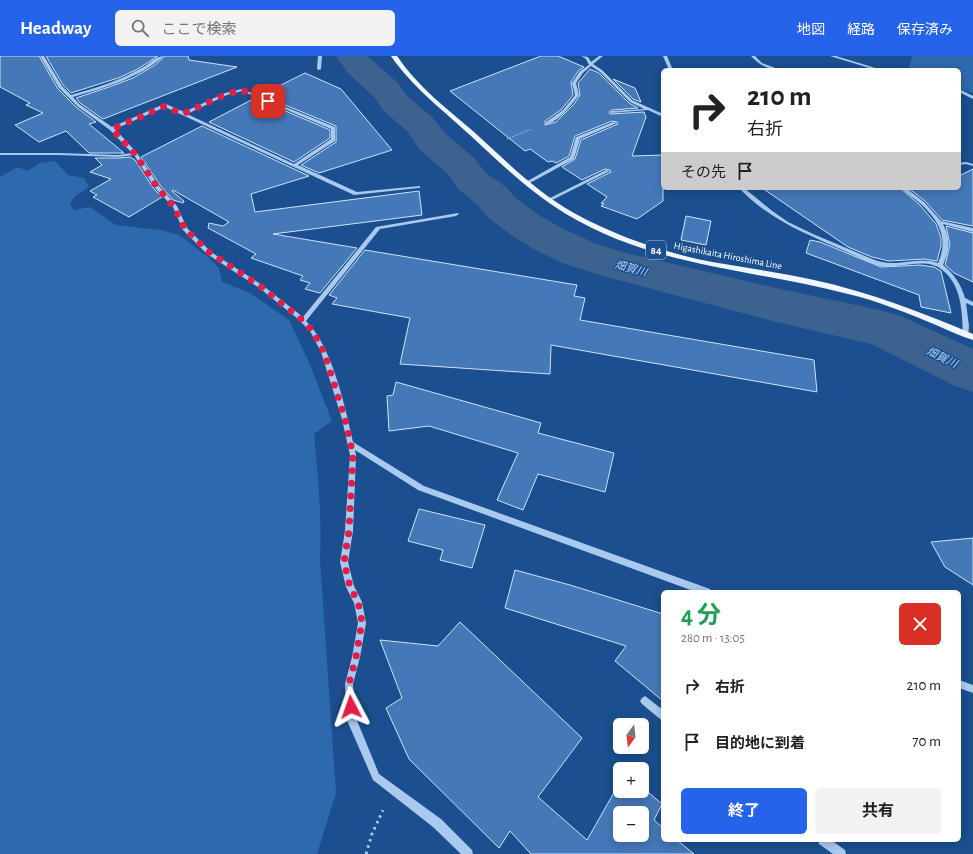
<!DOCTYPE html>
<html lang="ja">
<meta charset="utf-8">
<style>
:root{--surface:#fff;--page:#f2f2f2;--text:#222;--muted:#767676;--accent:#2563eb}
body{margin:0;font-family:"Alegreya Sans","Noto Sans JP",sans-serif;background:var(--page);color:var(--text);height:100vh;display:flex;flex-direction:column;font-size:15px;white-space:nowrap}
*{box-sizing:border-box;margin:0}
p{font-size:13px;color:var(--muted)}
.icon{flex:none;width:22px;height:22px;fill:none;stroke:currentColor;stroke-width:2;stroke-linecap:round;stroke-linejoin:round}
.map{position:relative;flex:1;overflow:hidden}
.details{position:absolute;left:661px;top:534px;width:300px;height:252px;display:flex;flex-direction:column;background:var(--surface);border-radius:6px;box-shadow:0 2px 10px #0003}
.details>*{flex:none}
.hud{position:absolute;left:661px;top:12px;width:300px;height:122px;border-radius:6px;box-shadow:0 2px 10px #0003;background:#fff;color:var(--text);overflow:hidden}
.needle{width:26px;rotate:195deg}
.tools{position:absolute;left:613px;top:662px;display:grid;gap:8px}
.tools a{display:grid;place-items:center;width:36px;height:36px;border-radius:6px;background:var(--surface);box-shadow:0 2px 10px #0003;font-size:20px}
.pin{position:absolute;display:grid;place-items:center;width:34px;height:34px;color:#fff;margin:-17px;border-radius:8px;box-shadow:0 2px 6px #0006}
.me{position:absolute;width:44px;margin:-22px;rotate:356deg;stroke-linejoin:round;filter:drop-shadow(0 0 3px #0008)}
.turn{display:flex;align-items:center;gap:14px;height:84px;padding:0 20px;font-size:18px}
.turn .icon{width:52px;height:52px;stroke-width:2.5}
.turn b{display:block;font-size:28px;line-height:34px}
.then{display:flex;align-items:center;height:38px;padding:0 20px;background:#0003;gap:8px;font-size:15px}
.round{display:grid;place-items:center;flex:none;width:42px;height:42px;border-radius:6px;background:var(--page)}
.head{display:flex;align-items:center;justify-content:space-between;height:68px;padding:0 20px}
h1{font-size:24px;font-weight:700;line-height:30px;color:#1e9e55}
.cta{display:flex;gap:8px;margin-top:auto;padding:8px 20px}
.cta a{flex:1;height:46px;border-radius:6px;background:var(--accent);color:#fff;font-size:16px;font-weight:700;line-height:46px;text-align:center}
.cta a+a{background:var(--page);color:var(--text)}
ul{padding:0;list-style:none}
li{display:flex;align-items:center;gap:12px;height:56px;padding:0 20px}
li div{flex:1}
li b{display:block;font-size:15px}
li em{font-style:normal}
header{display:flex;align-items:center;gap:24px;box-sizing:border-box;height:56px;padding:0 20px;background:var(--accent);color:#fff}
header strong{font-size:19px}
nav{display:flex;gap:22px;margin-inline-start:auto;font-size:14px}
.search{width:280px;height:36px;background:var(--page);display:flex;align-items:center;gap:10px;box-sizing:border-box;padding:0 14px;border-radius:6px;color:var(--muted);font-size:15px}
.map>svg:first-child{display:block}
.green{fill:#2e69ad}
.lines{fill:none;stroke-linecap:round;stroke-linejoin:round}
.river{fill:#3c6290;fill-rule:evenodd}
.building{fill:#4478b7;stroke:#cfe3fa;fill-rule:evenodd}
.path-far1{stroke:#a9c9ee;stroke-width:1.5;stroke-dasharray:1 2;stroke-linecap:butt}
.path{stroke:#a9c9ee;stroke-width:3;stroke-dasharray:2.5 4;stroke-linecap:butt}
.minor{fill:#a9c9ee;fill-rule:evenodd}
.major{fill:#f0f6ff;fill-rule:evenodd}
.route{stroke:#e11d48;stroke-width:7;stroke-dasharray:0 12.6}
.labels{text-anchor:middle;stroke-width:3;stroke-linejoin:round;paint-order:stroke}
.far-street-label{font-size:10px;fill:#fff;stroke:#1b4f8f}
.shield{fill:#1b4f8f;stroke:#bbcadd;stroke-width:1}
.shield-label{font-size:11px;font-weight:bold;fill:#fff}
.far-water-label{font-size:11px;font-style:italic;fill:#b5d3f5;stroke:#1b4f8f}
</style>
<header>
<strong>Headway</strong>
<div class="search"><svg class="icon" aria-label="search" viewBox="0 0 24 24"><circle cx="10" cy="10" r="6"/><path d="M15 15l6 6"/></svg>ここで検索</div>
<nav><a>地図</a><a>経路</a><a>保存済み</a></nav>
</header>
<div class="map">
<svg width="973" height="798" viewBox="0 0 973 798">
<rect width="100%" height="100%" fill="#1b4f8f"/>
<g class="green">
<polygon points="912,0 973,0 973,37 959,33 959,14 914,14 909,12"/>
<path d="M55 105 68 119 84 122 89 131 74 141 70 149 74 154 90 151 116 169 161 174 179 179 208 201 219 212 222 226 250 237 289 264 308 304 332 365 314 378C318 420 322 461 320 504L336 737 317 798H0V121L18 111 27 115 40 107Z"/>
</g>
<g class="lines">
<polygon class="river" points="336,0 367,0 398,27 408,41 432,61 446,78 474,102 486,117 506,131 517,143 540,160 565,174 597,188 626,197 776,232 884,255 901,260 973,293 973,336 955,330 871,288 776,266 603,220 565,208 535,194 510,178 487,161 478,149 458,133 448,118 420,94 407,75 384,55 374,41 347,16"/>
</g>
<g class="building">
<polygon points="0,0 39,0 58,33 76,51 96,66 89,68 124,97 89,97 66,75 39,86 15,69 43,57 26,49 30,47 0,31"/>
<polygon points="46,0 158,0 136,14 118,22 71,37 63,29"/>
<polygon points="165,0 188,0 189,4 237,11 103,63 80,47 76,42 109,31 133,22 155,9"/>
<polygon points="541,0 558,0 584,11 579,14 571,26 573,39 562,53 545,65 545,69 556,66 574,48 580,39 578,27 590,13 599,17 629,47 638,52 612,54 609,56 610,58 644,56 646,61 632,100 663,99 663,145 637,163 601,150 604,148 601,147 607,141 587,128 611,116 610,114 605,113 582,124 562,111 575,103 581,84 618,68 617,66 612,65 575,80 569,100 556,107 552,105 548,106 530,93 525,95 450,35"/>
<polygon points="305,17 341,33 392,94 319,117 301,109 336,86 336,70 261,39"/>
<polygon points="613,23 635,32 641,46 633,43"/>
<polygon points="255,42 330,74 330,82 294,106 209,66"/>
<polygon points="202,70 309,120 251,138 255,156 419,135 422,159 273,178 357,192 320,237 305,233 310,227 300,224 303,220 251,202 256,198 208,172 209,167 223,170 229,166 173,134 172,135 184,145 183,147 173,144 160,129 141,101"/>
<polygon points="130,101 135,104 154,133 162,141 129,161 93,141 97,139 90,135 111,123 90,116 102,109 95,102 118,102"/>
<polygon points="973,113 973,170 942,164 925,145 908,132 959,132 959,120"/>
<polygon points="762,132 900,132 920,149 936,168 941,182 941,190 937,205 924,203 889,205 872,201 848,191"/>
<polygon points="686,160 711,165 706,189 681,184"/>
<polygon points="946,170 973,177 973,226 954,217 945,209 950,189"/>
<polygon points="810,184 820,186 881,211 920,209 934,211 941,215 951,257 921,251 919,239 806,197"/>
<polygon points="365,194 577,229 574,240 585,242 580,264 814,304 817,336 551,289 550,318 400,308 410,262 332,248 337,242 329,239"/>
<polygon points="396,326 541,367 538,377 614,397 605,436 538,418 523,454 497,444 518,397 429,370 389,375 387,340 393,339"/>
<polygon points="419,453 485,469 472,512 440,504 443,494 408,485"/>
<polygon points="973,482 973,529 945,511 931,486"/>
<polygon points="515,514 570,529 663,558 663,645 615,605 626,590 505,552"/>
<path d="M460 566 582 682 538 741 587 784 620 726V735H642V731L662 748 654 764 663 772V784H677L694 798H531L510 775 499 792 409 703 386 652 402 642 380 584 438 590ZM620 757H642V779H620Z"/>
</g>
<g class="lines">
<polyline class="path-far1" points="507,83 532,73"/>
<polyline class="path" points="366,798 372,778 383,754"/>
<g class="minor">
<path d="M40 0H44L62 30 71 39C96 32 122 24 145 10 151 6 157 0 164 0 139 22 104 32 73 41L79 48 112 71 164 48H166L184 56 225 37 242 33 335 71V85L298 109 357 136 420 130V132H418L354 139 165 51 115 73 137 97 159 130 177 150 187 172 211 196 262 229 303 261 376 171 458 157 459 158 456 160 380 173 306 265C332 290 345 350 353 386L424 430 710 533 711 536H696L418 434 355 394 356 399 353 475 348 506 354 530 362 546 366 567 360 601 353 628 356 662 379 718 441 763 472 794 473 798H461L433 771 373 724 346 662 345 628 352 601 358 567 354 547 346 531 340 506 345 475 350 399 342 363 321 296 310 275 297 262 258 231 207 198 183 174 173 151 155 132 134 99 118 101 59 99H0V97H59L118 99 132 97 110 74 77 50 59 32ZM242 35 331 73V83L294 108 187 58 227 39Z"/>
<polygon points="318,0 322,0 321,13 319,14 317,13"/>
<path d="M581 0 588 1 591 6 599 0H603L593 8 602 14 632 44 663 58V61L648 54 611 57 610 56 612 55 644 53 630 46 600 16 591 10 583 17 576 27 579 39C572 48 558 67 546 68V66L563 54 575 39 572 27 580 15 589 9 586 3Z"/>
<polygon points="663,0 667,0 673,14 669,14"/>
<path d="M751 0H755L762 7 781 14C769 14 759 9 751 0Z"/>
<polygon points="830,0 836,0 882,14 876,14"/>
<polygon points="959,33 973,40 973,43 959,36"/>
<polygon points="613,66 617,67 580,83 574,103 528,128 524,127 570,101 576,81"/>
<polygon points="966,106 973,108 973,110 966,108 959,109 959,107"/>
<polygon points="606,114 610,115 550,145 546,144"/>
<path d="M739 132H744L771 154 788 166 813 178 870 202C874 204 878 205 882 206 900 210 920 200 938 207 949 182 939 165 921 148 914 142 907 138 901 132H906L924 146 941 165 973 172V176L943 168C951 184 950 193 943 209 954 218 961 228 965 242L973 246V250L966 247 969 270 968 281H966L963 279C962 256 962 228 941 213 925 201 899 213 881 210 868 207 857 200 845 195 806 178 768 163 739 132Z"/>
<polygon points="959,624 973,629 973,637 959,632"/>
<polygon points="645,640 663,654 663,665 660,663 642,648 640,645 642,642"/>
<polygon points="818,784 831,784 845,794 846,798 833,798 819,788"/>
</g>
<path class="major" d="M391 0H397C418 31 446 52 474 76 506 105 536 136 574 157 612 178 654 193 697 203 736 211 775 215 814 224 869 236 921 256 973 278V284C960 280 948 274 936 269 907 257 878 245 848 238 752 213 654 211 566 158 531 137 501 108 471 80 443 54 413 32 391 0Z"/>
</g>
<g class="lines">
<polyline class="route" points="268,45 242,34 226,38 183,58 165,50 112,73 135,98 157,131 174,151 185,173 209,196 260,230 299,261 312,274 324,296 345,363 353,399 349,475 344,506 350,531 358,546 362,566 356,601 349,628 351,651"/>
</g>
<g class="labels">
<g class="far-street-label">
<text transform="translate(728 199) rotate(11)" y="4">Higashikaita Hiroshima Line</text>
</g>
<rect class="shield" x="646" y="185" width="20" height="18" rx="3"/>
<g class="shield-label">
<text x="656" y="198">84</text>
</g>
<g class="far-water-label">
<text transform="translate(631 212) rotate(15)" y="4">畑賀川</text>
<text transform="translate(942 301) rotate(26)" y="4">畑賀川</text>
</g>
</g>
</svg>
<div class="tools">
<a><svg class="needle" viewBox="-14 -14 28 28"><path d="M0-13l5 13h-10z" fill="#e53935"/><path d="M0 13l5-13h-10z" fill="#767676"/></svg></a>
<a>+</a>
<a>−</a>
</div>
<div class="pin" style="left:268px;top:45px;background:#d93025"><svg class="icon" aria-label="arrive" viewBox="0 0 24 24"><path d="M6 21V4h12l-3 4 3 4H6"/></svg></div>
<svg class="me" style="left:351px;top:651px" viewBox="-20 -20 40 40"><path d="M0-17L14 15 0 8-14 15z" fill="#e11d48" stroke="#fff" stroke-width="4"/></svg>
<div class="hud">
<div class="turn"><svg class="icon" aria-label="right" viewBox="0 0 24 24"><path d="M7 20v-9h11M14 6l5 5-5 5"/></svg><div><b>210 m</b>右折</div></div>
<div class="then">その先<svg class="icon" aria-label="arrive" viewBox="0 0 24 24"><path d="M6 21V4h12l-3 4 3 4H6"/></svg></div>
</div>
<section class="details">
<div class="head"><div><h1>4 分</h1><p>280 m · 13:05</p></div><a class="round" style="background:#d93025;color:#fff"><svg class="icon" aria-label="close" viewBox="0 0 24 24"><path d="M6 6l12 12M18 6L6 18"/></svg></a></div>
<ul>
<li><svg class="icon" aria-label="right" viewBox="0 0 24 24"><path d="M7 20v-9h11M14 6l5 5-5 5"/></svg><div><b>右折</b></div><em>210 m</em></li>
<li><svg class="icon" aria-label="arrive" viewBox="0 0 24 24"><path d="M6 21V4h12l-3 4 3 4H6"/></svg><div><b>目的地に到着</b></div><em>70 m</em></li>
</ul>
<div class="cta"><a>終了</a><a>共有</a></div>
</section>
</div>
